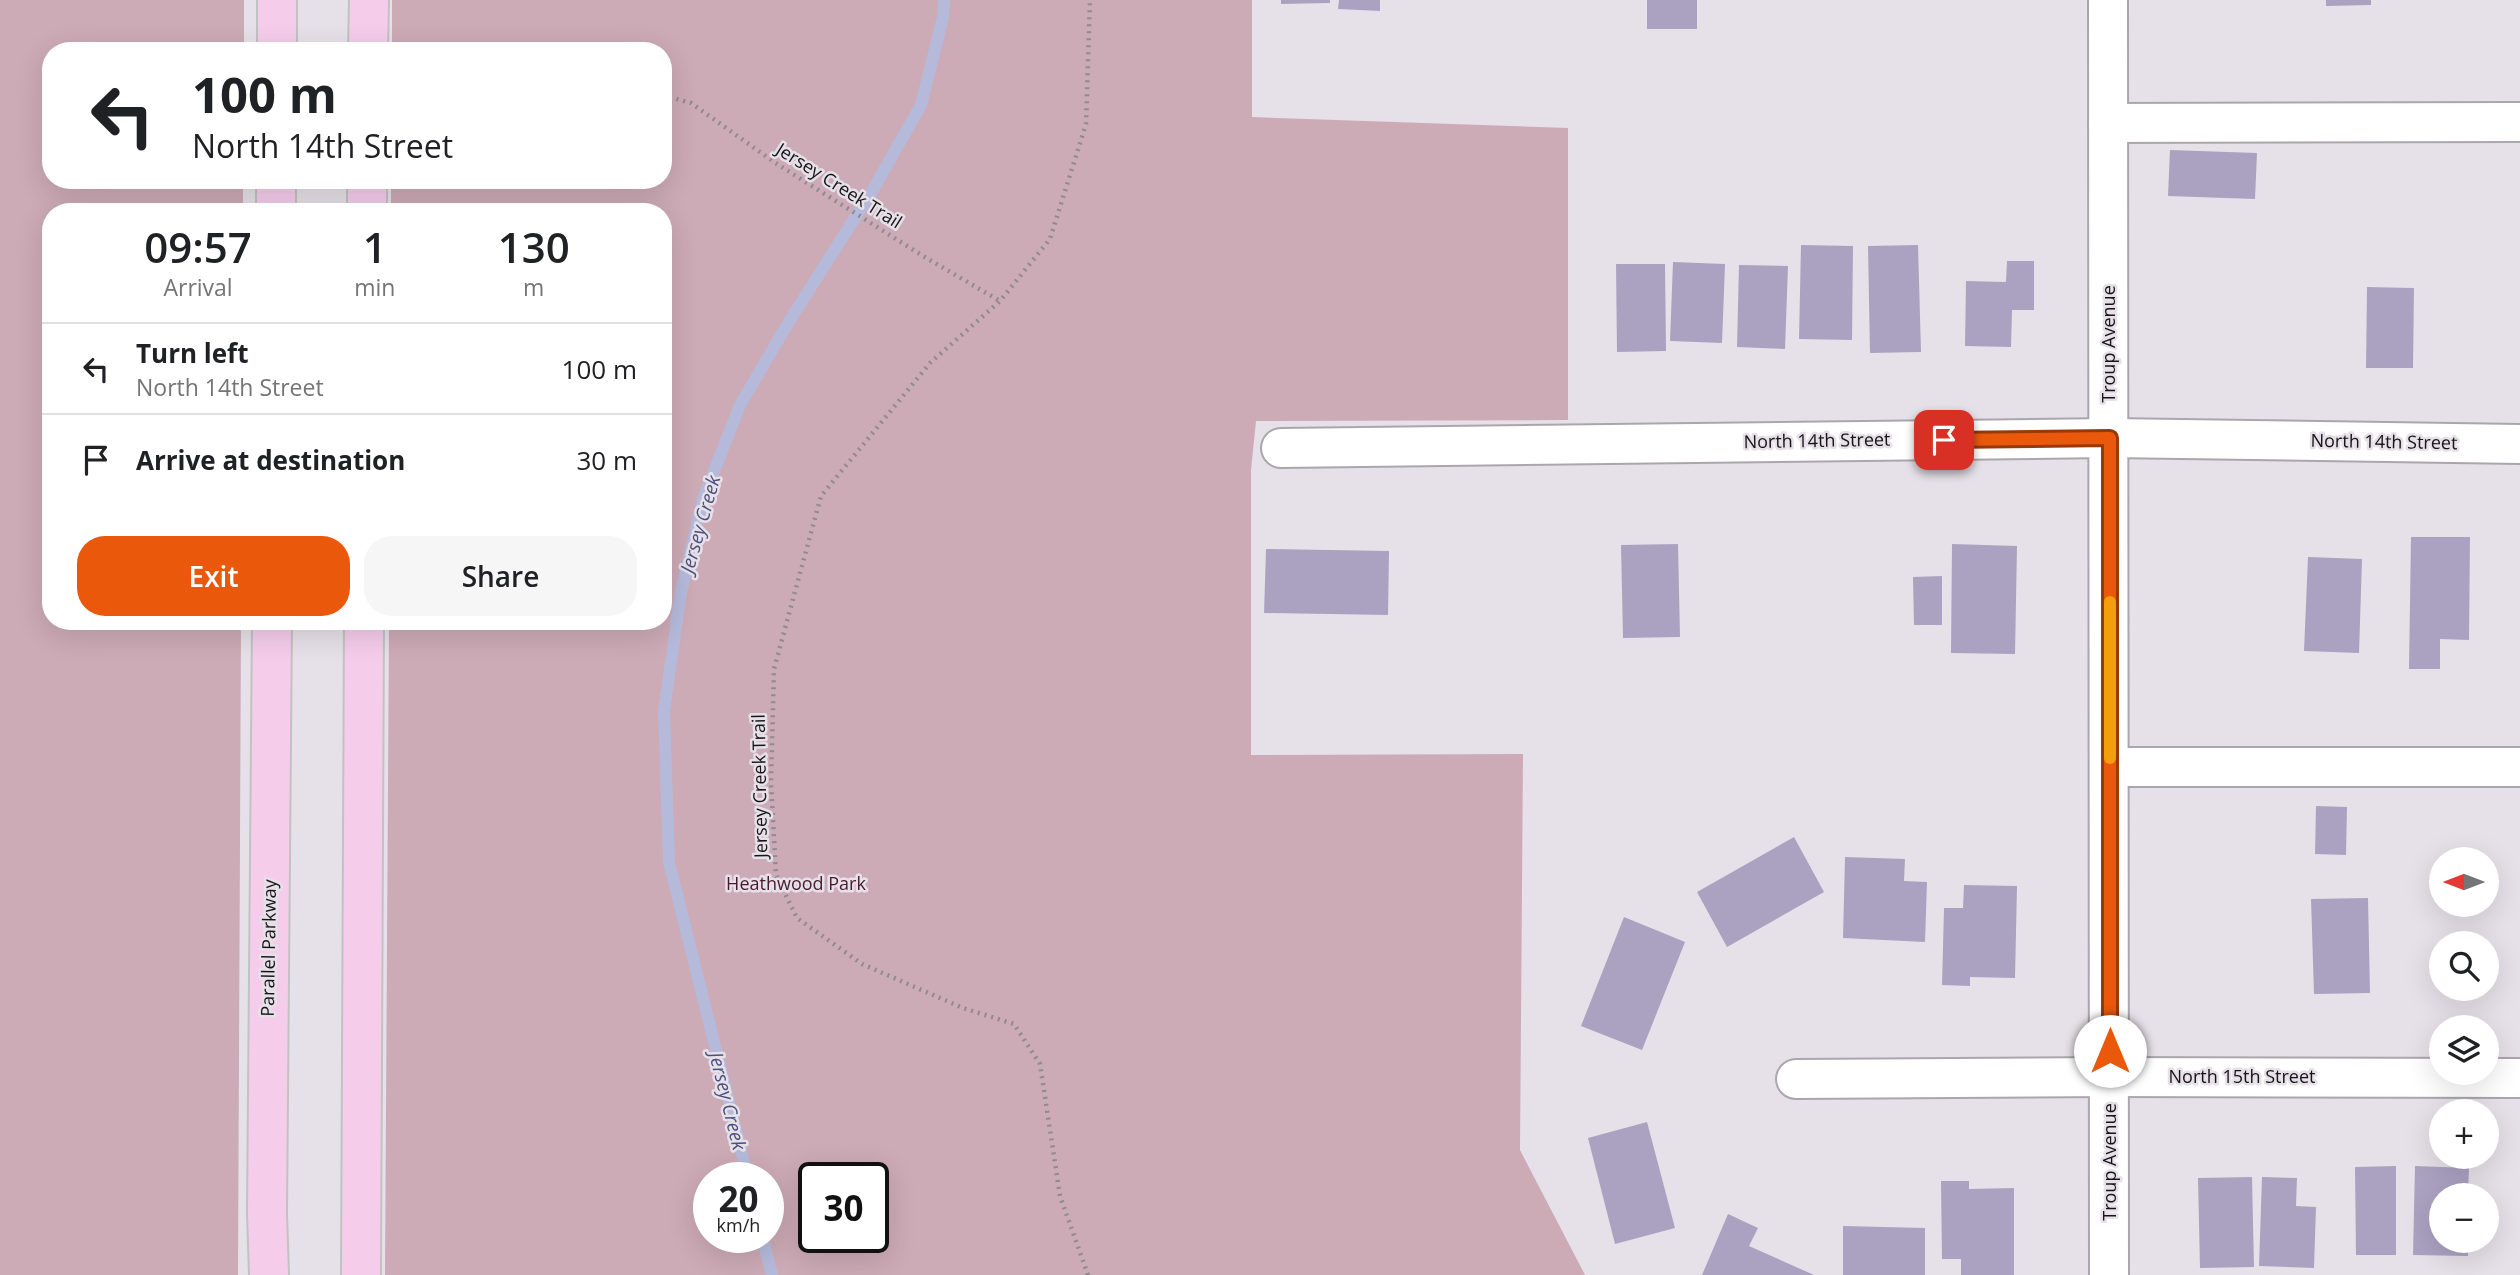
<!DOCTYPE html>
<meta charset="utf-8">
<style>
:root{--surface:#fff;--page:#f6f6f6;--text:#202124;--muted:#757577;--line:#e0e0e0;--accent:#ea580c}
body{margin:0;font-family:"Open Sans",sans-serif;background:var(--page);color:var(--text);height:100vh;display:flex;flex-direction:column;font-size:26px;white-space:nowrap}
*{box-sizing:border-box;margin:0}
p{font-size:23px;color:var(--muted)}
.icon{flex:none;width:38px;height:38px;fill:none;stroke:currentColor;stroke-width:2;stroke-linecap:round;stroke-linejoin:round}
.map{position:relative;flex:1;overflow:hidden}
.sheet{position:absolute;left:42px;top:203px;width:630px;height:427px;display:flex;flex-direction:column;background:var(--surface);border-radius:28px;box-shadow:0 7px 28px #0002}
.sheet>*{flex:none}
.hud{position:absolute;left:42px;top:42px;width:630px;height:147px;border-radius:28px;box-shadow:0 7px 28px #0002;background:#fff;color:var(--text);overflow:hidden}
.needle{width:46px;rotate:270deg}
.tools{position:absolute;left:2429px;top:847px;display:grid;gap:14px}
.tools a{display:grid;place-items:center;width:70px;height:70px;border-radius:50%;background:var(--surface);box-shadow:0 7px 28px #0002;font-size:35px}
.speed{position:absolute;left:693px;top:1162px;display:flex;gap:14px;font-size:35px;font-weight:700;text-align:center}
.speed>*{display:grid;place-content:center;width:91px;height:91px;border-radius:50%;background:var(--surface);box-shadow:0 7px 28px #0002;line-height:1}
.speed small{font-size:18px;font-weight:400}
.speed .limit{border:4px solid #111;border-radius:10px;background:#fff;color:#111}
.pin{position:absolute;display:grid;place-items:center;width:60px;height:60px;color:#fff;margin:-30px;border-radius:14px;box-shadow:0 4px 10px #0006}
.me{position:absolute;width:77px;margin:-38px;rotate:0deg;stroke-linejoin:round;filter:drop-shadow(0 0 5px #0008)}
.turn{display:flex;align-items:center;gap:24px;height:147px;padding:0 35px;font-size:32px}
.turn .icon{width:91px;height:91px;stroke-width:2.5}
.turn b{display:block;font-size:49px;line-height:60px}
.eta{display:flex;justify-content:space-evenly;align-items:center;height:119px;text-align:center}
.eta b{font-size:42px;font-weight:600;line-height:49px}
.button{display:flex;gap:14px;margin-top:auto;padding:14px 35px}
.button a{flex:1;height:80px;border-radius:28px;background:var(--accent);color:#fff;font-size:28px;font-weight:600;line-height:80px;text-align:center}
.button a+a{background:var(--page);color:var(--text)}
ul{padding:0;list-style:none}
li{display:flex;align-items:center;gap:21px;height:91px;padding:0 35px;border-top:2px solid var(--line)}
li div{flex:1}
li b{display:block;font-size:26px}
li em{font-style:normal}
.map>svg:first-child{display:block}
.green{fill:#ccaab6;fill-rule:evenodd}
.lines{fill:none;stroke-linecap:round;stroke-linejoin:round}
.stream{stroke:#b5badb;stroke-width:12}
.building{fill:#aba2c2}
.minor-casing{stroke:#aba6ad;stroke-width:42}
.major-casing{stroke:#c2c2c2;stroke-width:42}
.path{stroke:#8f8b90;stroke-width:4.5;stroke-dasharray:2 5;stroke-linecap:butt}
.minor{stroke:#fff;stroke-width:38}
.major{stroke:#f5cdeb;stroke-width:38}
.route-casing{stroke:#983908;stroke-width:18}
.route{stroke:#ea580c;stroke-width:12}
.slow{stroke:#f59e0b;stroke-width:12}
.labels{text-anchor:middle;stroke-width:5;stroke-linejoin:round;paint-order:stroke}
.street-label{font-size:18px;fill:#161416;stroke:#e6e1e8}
.park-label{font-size:18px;fill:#491a2f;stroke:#e6e1e8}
.water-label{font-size:19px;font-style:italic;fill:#4b4f7e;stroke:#e6e1e8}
</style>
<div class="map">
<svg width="2520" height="1275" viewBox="0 0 2520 1275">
<rect width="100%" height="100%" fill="#e6e1e8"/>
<g class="green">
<polygon points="0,0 244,0 244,51 51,51 51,180 243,180 243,212 51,212 51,621 241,621 238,1275 0,1275"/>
<path d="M392 0H1252V117L1568 128V420L1256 421 1251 470V755L1523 754 1520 1150 1585 1275H385L389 621H663V212H391V180H663V51H392ZM709 1178H768V1237H709ZM814 1178H873V1237H814Z"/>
</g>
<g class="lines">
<g class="stream">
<polyline points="748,1178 669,862 664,711 681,592 703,499 740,405 790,320 874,188 921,105 943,17 944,0"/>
<polyline points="762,1237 772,1275"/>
</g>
</g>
<g class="building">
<polygon points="1281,0 1330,0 1330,3 1281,4"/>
<polygon points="1339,0 1380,0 1380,11 1338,9"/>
<rect x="1647" y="0" width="50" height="29"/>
<polygon points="2326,0 2371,0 2371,5 2326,6"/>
<polygon points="2170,150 2257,153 2255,199 2168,196"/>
<polygon points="1801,245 1853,246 1852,340 1799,339"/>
<polygon points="1918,245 1921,352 1870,353 1868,246"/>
<polygon points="2007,261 2034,261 2034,310 2012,310 2011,347 1965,346 1966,281 2006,282"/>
<polygon points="1673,262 1725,264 1722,343 1670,341"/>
<polygon points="1616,264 1665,264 1666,351 1617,352"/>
<polygon points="1739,265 1788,266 1785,349 1737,347"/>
<polygon points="2367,287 2414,288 2413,368 2366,368"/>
<polygon points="2411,537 2470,537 2469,640 2440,639 2440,669 2409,669"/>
<polygon points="1678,544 1680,637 1623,638 1621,545"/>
<polygon points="1952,544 2017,546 2015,654 1951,653"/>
<polygon points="1266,549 1389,551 1388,615 1264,613"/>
<polygon points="2308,557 2362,559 2359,653 2304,651"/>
<polygon points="1942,576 1942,625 1914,625 1913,577"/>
<polygon points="2316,806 2347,807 2346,855 2315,854"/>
<polygon points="1794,837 1824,892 1727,947 1697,892"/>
<polygon points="1845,857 1905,859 1904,881 1927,882 1925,942 1843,938"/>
<polygon points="1964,885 2017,886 2015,978 1970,977 1970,986 1942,985 1944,908 1963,908"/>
<polygon points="2368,898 2370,993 2314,994 2311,899"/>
<polygon points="1624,917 1685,942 1642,1050 1581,1026"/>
<polygon points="1647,1122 1675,1228 1615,1244 1588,1138"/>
<polygon points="2396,1166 2396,1255 2356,1255 2355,1167"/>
<polygon points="2415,1166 2469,1168 2468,1195 2441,1195 2441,1241 2468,1241 2468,1256 2413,1255"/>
<polygon points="2252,1177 2254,1267 2200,1268 2198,1178"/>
<polygon points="2262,1177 2297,1178 2296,1206 2316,1207 2314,1268 2259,1266"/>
<polygon points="1941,1181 1969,1181 1969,1189 2014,1188 2014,1275 1961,1275 1961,1259 1942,1259"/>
<polygon points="1728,1214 1758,1228 1749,1246 1814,1275 1702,1275"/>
<polygon points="1843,1226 1925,1228 1925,1275 1843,1275"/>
</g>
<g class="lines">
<defs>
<g id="minor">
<polyline points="2108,0 2109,1275"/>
<polyline points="2108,123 2520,122"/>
<polyline points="1281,448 2110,438 2520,444"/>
<polyline points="2110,767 2520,767"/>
<polyline points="1796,1079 2111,1077 2520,1078"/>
</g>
<g id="major">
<polyline points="277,51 277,0"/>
<polyline points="368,51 369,0"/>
<polyline points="276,212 276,180"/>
<polyline points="367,212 367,180"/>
<polyline points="269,1275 267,1213 272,621"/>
<polyline points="361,1275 364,621"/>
</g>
</defs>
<use href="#minor" class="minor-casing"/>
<use href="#major" class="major-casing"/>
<g class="path">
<polyline points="663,95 691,103 774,162 923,256 1000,301"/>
<polyline points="1088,1275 1060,1196 1040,1064 1014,1024 963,1008 862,964 797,918 776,875 771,782 774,669 821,496 930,363 1000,301 1050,239 1086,124 1090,0"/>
</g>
<use href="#minor" class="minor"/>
<use href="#major" class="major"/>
</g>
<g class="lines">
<defs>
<polyline id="route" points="1944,440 2110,438 2110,1051"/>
</defs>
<use href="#route" class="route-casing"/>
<use href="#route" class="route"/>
<polyline class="slow" points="2110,602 2110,758"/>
</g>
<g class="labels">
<g class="street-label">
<text transform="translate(839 186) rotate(32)" y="6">Jersey Creek Trail</text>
<text transform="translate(2109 344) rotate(-90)" y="6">Troup Avenue</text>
<text transform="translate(1817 441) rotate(-1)" y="6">North 14th Street</text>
<text transform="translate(2384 442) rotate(1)" y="6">North 14th Street</text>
<text transform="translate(760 786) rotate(-91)" y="6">Jersey Creek Trail</text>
<text transform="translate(269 948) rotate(-89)" y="6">Parallel Parkway</text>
<text x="2242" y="1083">North 15th Street</text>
<text transform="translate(2110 1162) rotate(-90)" y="6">Troup Avenue</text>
</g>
<g class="park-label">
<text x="796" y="890">Heathwood Park</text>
</g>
<g class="water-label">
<text transform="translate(700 524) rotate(-74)" y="7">Jersey Creek</text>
<text transform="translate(728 1101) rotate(76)" y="7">Jersey Creek</text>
</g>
</g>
</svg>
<div class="tools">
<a><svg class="needle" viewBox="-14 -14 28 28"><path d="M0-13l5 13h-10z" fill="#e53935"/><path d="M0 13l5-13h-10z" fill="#757577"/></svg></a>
<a><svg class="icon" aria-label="search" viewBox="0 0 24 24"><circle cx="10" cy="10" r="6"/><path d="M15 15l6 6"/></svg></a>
<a><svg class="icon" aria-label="layers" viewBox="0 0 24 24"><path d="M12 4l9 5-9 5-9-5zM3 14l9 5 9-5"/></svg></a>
<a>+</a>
<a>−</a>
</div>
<div class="speed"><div>20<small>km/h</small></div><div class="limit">30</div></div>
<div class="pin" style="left:1944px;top:440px;background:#d93025"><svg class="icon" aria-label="arrive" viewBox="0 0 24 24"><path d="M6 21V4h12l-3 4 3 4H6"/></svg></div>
<svg class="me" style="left:2110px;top:1051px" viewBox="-20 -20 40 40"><circle r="19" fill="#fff"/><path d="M0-13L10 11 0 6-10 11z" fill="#ea580c"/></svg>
<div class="hud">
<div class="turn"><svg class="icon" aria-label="left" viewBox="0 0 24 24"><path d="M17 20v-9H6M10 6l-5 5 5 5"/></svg><div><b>100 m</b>North 14th Street</div></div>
</div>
<section class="sheet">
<div class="eta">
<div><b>09:57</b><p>Arrival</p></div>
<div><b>1</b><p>min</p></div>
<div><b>130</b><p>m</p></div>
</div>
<ul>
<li><svg class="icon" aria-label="left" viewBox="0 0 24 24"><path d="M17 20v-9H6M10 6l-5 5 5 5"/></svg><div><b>Turn left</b><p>North 14th Street</p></div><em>100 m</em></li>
<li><svg class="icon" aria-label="arrive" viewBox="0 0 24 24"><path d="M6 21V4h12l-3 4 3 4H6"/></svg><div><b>Arrive at destination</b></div><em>30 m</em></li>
</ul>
<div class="button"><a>Exit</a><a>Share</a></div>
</section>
</div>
